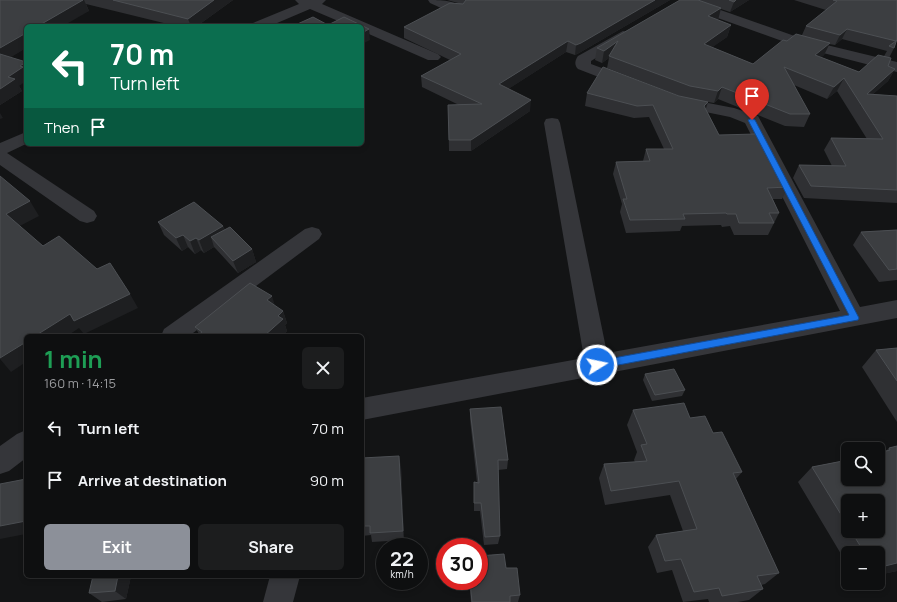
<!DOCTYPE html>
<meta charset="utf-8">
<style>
:root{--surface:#0e0f10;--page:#1c1d1e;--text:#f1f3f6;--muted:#9b9c9f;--line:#2e2f30;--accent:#8c9099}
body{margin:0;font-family:Manrope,sans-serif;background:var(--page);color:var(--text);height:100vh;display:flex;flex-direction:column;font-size:15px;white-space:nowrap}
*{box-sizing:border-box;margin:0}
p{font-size:13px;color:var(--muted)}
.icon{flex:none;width:22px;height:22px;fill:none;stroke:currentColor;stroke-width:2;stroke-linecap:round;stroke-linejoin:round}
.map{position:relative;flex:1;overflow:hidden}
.panel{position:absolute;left:24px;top:334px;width:340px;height:244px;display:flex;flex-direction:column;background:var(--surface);border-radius:6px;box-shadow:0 2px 6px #0003,0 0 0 1px var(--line)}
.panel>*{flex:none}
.guide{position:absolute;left:24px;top:24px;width:340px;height:122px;border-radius:6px;box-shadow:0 2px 6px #0003,0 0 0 1px var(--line);background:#0b6e4f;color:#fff;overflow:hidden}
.buttons{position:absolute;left:841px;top:442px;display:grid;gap:8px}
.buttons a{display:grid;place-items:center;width:44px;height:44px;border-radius:6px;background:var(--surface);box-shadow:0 2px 6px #0003,0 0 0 1px var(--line);font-size:20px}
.speed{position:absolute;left:376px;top:538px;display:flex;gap:8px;font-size:20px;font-weight:700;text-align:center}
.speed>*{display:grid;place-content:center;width:52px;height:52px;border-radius:50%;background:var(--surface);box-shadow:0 2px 6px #0003,0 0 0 1px var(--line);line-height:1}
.speed small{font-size:10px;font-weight:400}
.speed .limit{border:6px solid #d22;background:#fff;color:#111}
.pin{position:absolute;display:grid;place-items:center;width:34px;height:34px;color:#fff;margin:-41px -17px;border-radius:50% 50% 50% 0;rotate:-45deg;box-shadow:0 0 4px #0007}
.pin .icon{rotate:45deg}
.me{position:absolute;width:44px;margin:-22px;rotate:80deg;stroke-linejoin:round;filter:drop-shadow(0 0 3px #0008)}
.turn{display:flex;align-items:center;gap:14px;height:84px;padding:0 20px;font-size:18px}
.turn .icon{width:52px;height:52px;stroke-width:2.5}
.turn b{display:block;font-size:28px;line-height:34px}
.then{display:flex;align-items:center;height:38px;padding:0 20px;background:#0003;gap:8px;font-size:15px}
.round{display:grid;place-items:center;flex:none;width:42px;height:42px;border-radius:6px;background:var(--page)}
.headline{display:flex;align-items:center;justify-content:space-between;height:68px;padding:0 20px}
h1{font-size:24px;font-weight:700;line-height:30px;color:#1e9e55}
.action{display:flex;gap:8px;margin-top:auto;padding:8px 20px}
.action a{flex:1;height:46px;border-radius:6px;background:var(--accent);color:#fff;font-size:16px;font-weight:700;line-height:46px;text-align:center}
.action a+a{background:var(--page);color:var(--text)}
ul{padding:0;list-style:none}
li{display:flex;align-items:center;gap:12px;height:52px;padding:0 20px}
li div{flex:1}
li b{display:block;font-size:15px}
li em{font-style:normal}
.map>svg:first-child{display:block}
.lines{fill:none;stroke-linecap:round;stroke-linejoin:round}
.street{fill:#35363a;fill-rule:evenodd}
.wall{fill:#2f3033;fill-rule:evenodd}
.shaded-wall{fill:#1e1f21}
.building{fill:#3c3e41;stroke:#4c4f53}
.route{fill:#1a73e8;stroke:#114b97}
</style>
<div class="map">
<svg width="897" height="602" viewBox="0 0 897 602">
<rect width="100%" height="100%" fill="#131415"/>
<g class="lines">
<g class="street">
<polygon points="295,0 326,0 322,4 438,54 441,57 438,60 428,60 362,31 362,26 350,26 310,9 270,26 251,26 253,23 299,4"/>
<path d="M428 0C440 0 457 0 465 10L463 13C452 16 440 7 430 3Z"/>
<polygon points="692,0 806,40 897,62 897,72 796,46 687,7 685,4 687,1"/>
<path d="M623 31 628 32 630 35 628 38 591 61V64L634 80 636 83 634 86H622L578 69C574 65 575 60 578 56Z"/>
<polygon points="677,97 734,108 758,116 860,307 897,300 897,318 362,420 362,398 584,358 544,123 546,119 552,118 558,119 560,123 607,353 840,311 745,123 730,117 671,105 669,102 671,99"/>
<polygon points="26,132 26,144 7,153 94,211 97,216 94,221 87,223 80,221 0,165 0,143"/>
<polygon points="312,227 319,229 322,234 319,239 189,336 161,336 164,329 305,229"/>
<polygon points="26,430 26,458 9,471 0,474 0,446 17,434"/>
<polygon points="270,576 300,576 293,602 263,602"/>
</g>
</g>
<g class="wall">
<polygon points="0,0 233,0 197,26 176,26 86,4 89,11 26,26 26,48 10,57 19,86 22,91 0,105"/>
<polygon points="447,0 670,0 579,53 575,55 566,52 508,89 530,111 471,151 449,151 448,105 459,105 422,87 421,76 450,60 404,38 404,27 459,4 458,3"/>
<path d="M680 0H749L730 12 721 9 718 20 731 25 727 37 712 47 753 64 787 41 802 35 806 26 826 10 794 0H897V39L894 48 889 58 888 66 895 69 888 81 873 94 897 96V203L804 198 793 178 799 165 832 166 824 150 831 138 867 139 837 91 827 99 794 85 810 114 804 127 785 126 718 99 714 103 708 102 706 109 719 135 773 165 788 187 782 199H773L779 213 768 235H734L730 226 722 227 721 225 682 226 680 231 626 233 620 212 622 204 613 174 616 162 643 161 646 149H664L649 117 634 118 585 106 587 93 682 97 607 68 609 58 602 63 595 60 597 48ZM842 39 887 51 884 56 859 72 821 57 824 55 829 44 835 45Z"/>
<polygon points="158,222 223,226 225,230 252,249 256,262 238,273 216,249 214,247 204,253 201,250 195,254 188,247 182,251 164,235"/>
<polygon points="897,230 897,280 879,282 853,245 861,232"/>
<polygon points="275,306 283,311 287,323 285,325 287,331 282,336 197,336 199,334 195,327"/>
<polygon points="897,348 897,422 862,367 876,350"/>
<polygon points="645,374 685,390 682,396 652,401 643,380"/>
<polygon points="470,409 508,460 507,469 498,470 500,536 498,544 484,545 480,511 474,511 474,482 477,483 470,419"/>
<polygon points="633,410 690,418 713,433 742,472 736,479 779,573 765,584 761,585 763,589 749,600 738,602 709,602 708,599 683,602 672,570 657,573 648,547 656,535 683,531 670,495 605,505 599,478 604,464 635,462 634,460 637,452 627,425"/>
<path d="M897 446V571L878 575V553H848V564H847L798 482 812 467 885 452 889 448ZM848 501 878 531H848Z"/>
<polygon points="362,458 401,466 404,540 372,542 371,535 362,536"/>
<polygon points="506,568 520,595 518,602 471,602 469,581 479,581"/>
<polygon points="131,576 126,599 102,602 89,593"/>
</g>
<g class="shaded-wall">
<polygon points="83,0 84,0 89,11 63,26 38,26"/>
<polygon points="214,0 233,0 197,26 191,26 188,19"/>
<polygon points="655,0 670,0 579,53 575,55 576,45"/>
<polygon points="736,0 749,0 730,12 734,2"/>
<polygon points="721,8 718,20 708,16"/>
<polygon points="731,25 727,37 700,56 704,44"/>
<polygon points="369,29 370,40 362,44 362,33"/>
<polygon points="847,29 842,39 835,45 840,35"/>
<polygon points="26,33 26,48 0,64 0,48"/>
<polygon points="568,41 566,52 499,95 499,84"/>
<polygon points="618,41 609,58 602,63 604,51"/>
<polygon points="830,43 824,55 810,67 815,55"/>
<polygon points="26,62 26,81 19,86 22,91 0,105 0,89 8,77 20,66"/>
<polygon points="895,69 888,81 860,106 867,94"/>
<polygon points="844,78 837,91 827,99 834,87"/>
<polygon points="722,87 718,99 714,103 718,91"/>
<polygon points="531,100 530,111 471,151 471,140"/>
<polygon points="708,102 704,114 704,106"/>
<polygon points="0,113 3,118 0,119"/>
<polygon points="30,201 39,216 16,228 6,214"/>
<polygon points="223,226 228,239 211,237 214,247 204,253 199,240"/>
<polygon points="183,235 188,247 182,251 176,238"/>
<polygon points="196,238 201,250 195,254 190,241"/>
<polygon points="252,249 256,262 238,273 233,261"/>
<polygon points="130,294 138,308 84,334 79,328 67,336 35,336 70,314"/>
<polygon points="272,296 276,309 267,300"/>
<polygon points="283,311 287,323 285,325 287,331 282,336 264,336 278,316"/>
<polygon points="26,342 26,362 11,372 0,359 0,358"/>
<polygon points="399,456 401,466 404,540 403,531"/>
<polygon points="26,521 26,534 0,539 0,526"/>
<polygon points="897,563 897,571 878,575 878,571 885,566"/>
<polygon points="118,576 131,576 126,599 115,591"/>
</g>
<g class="building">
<polygon points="0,0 83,0 38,26 26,26 26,33 0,48"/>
<polygon points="113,0 214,0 188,19"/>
<polygon points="466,0 655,0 581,43 576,45 568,41 499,84 531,100 471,140 449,140 448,105 482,104 421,76 461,54 404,27 450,3 463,4"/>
<polygon points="680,0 698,0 721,8 708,16 731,25 704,44 753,64 783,40 787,41 796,34 830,43 815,55 859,72 878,55 891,58 888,66 895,69 867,94 897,96 897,190 811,186 799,165 846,166 831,138 883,139 844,78 834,87 784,67 810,114 790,114 722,87 718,91 690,86 609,56 618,41 604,51 597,48"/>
<polygon points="729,0 736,0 734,2"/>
<polygon points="833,0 897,0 897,39 894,48 889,46 896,41 847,29 840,35 806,26 837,1"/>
<polygon points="313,17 328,25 344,17 369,29 362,33 362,26 293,26"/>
<polygon points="0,54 26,62 20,66 23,67 8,77 15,79 0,89"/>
<polygon points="603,67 679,96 708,102 704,106 719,135 756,134 773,165 777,165 788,187 767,188 779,213 769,213 774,223 739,223 736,214 727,214 726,213 683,214 685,219 630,220 623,199 627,199 616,162 650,161 646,149 673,149 653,105 637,106 587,93"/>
<polygon points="0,176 30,201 6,214 43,246 59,236 97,269 110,263 130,294 74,321 70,314 35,336 26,336 26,342 0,358"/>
<polygon points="194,202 223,226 199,240 196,238 190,241 183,235 176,238 158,222"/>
<polygon points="230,227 252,249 233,261 211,237"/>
<polygon points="897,230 897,269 889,270 861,232"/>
<polygon points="250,283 272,296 267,300 283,311 278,316 283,319 264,336 197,336 202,332 195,327"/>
<polygon points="897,348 897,381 876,350"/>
<polygon points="674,369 685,390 655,395 645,374"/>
<polygon points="684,403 690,418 705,416 713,433 722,432 742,472 733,473 779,573 757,576 763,589 722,596 719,588 694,592 681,559 665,561 656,535 697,529 679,481 611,491 604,464 647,461 641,445 647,444 633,410"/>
<polygon points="501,407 508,460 498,460 500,536 485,537 481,503 474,503 474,482 479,483 470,409"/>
<polygon points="897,446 897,563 885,566 878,555 878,553 877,553 875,550 864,552 851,531 878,531 878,501 848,501 848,526 812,467 848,460 848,479 878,479 878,453 890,450 889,448"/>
<polygon points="399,456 403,531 370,533 370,526 362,526 362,458"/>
<polygon points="26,479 26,521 0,526 0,484"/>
<polygon points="504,554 506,568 517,568 520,595 510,596 510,602 472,602 470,581 479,581 479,556"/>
<polygon points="93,576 118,576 115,591 89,593"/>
</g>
<polygon class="route" points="752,118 755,120 859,318 858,320 597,369 594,368 592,365 594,363 597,361 849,315 748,120"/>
</svg>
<div class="buttons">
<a><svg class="icon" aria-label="search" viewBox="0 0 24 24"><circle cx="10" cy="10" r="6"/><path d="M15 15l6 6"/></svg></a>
<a>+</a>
<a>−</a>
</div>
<div class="speed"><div>22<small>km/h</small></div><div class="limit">30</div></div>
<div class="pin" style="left:752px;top:120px;background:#d93025"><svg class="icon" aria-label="arrive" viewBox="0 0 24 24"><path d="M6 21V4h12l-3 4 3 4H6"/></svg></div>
<svg class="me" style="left:597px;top:365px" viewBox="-20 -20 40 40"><circle r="17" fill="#1a73e8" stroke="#fff" stroke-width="3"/><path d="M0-11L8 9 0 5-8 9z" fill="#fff"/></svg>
<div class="guide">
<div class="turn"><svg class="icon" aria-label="left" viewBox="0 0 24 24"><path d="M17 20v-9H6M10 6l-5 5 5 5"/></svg><div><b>70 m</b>Turn left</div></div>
<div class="then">Then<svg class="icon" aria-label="arrive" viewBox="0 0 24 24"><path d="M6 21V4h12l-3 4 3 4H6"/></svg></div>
</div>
<section class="panel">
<div class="headline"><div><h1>1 min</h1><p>160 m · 14:15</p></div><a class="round"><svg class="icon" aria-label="close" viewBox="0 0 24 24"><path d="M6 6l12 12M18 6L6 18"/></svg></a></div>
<ul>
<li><svg class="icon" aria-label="left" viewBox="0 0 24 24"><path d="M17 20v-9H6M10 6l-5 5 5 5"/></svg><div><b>Turn left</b></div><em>70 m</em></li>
<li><svg class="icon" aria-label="arrive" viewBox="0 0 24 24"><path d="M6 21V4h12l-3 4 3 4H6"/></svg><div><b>Arrive at destination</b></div><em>90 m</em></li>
</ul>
<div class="action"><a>Exit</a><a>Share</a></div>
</section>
</div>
